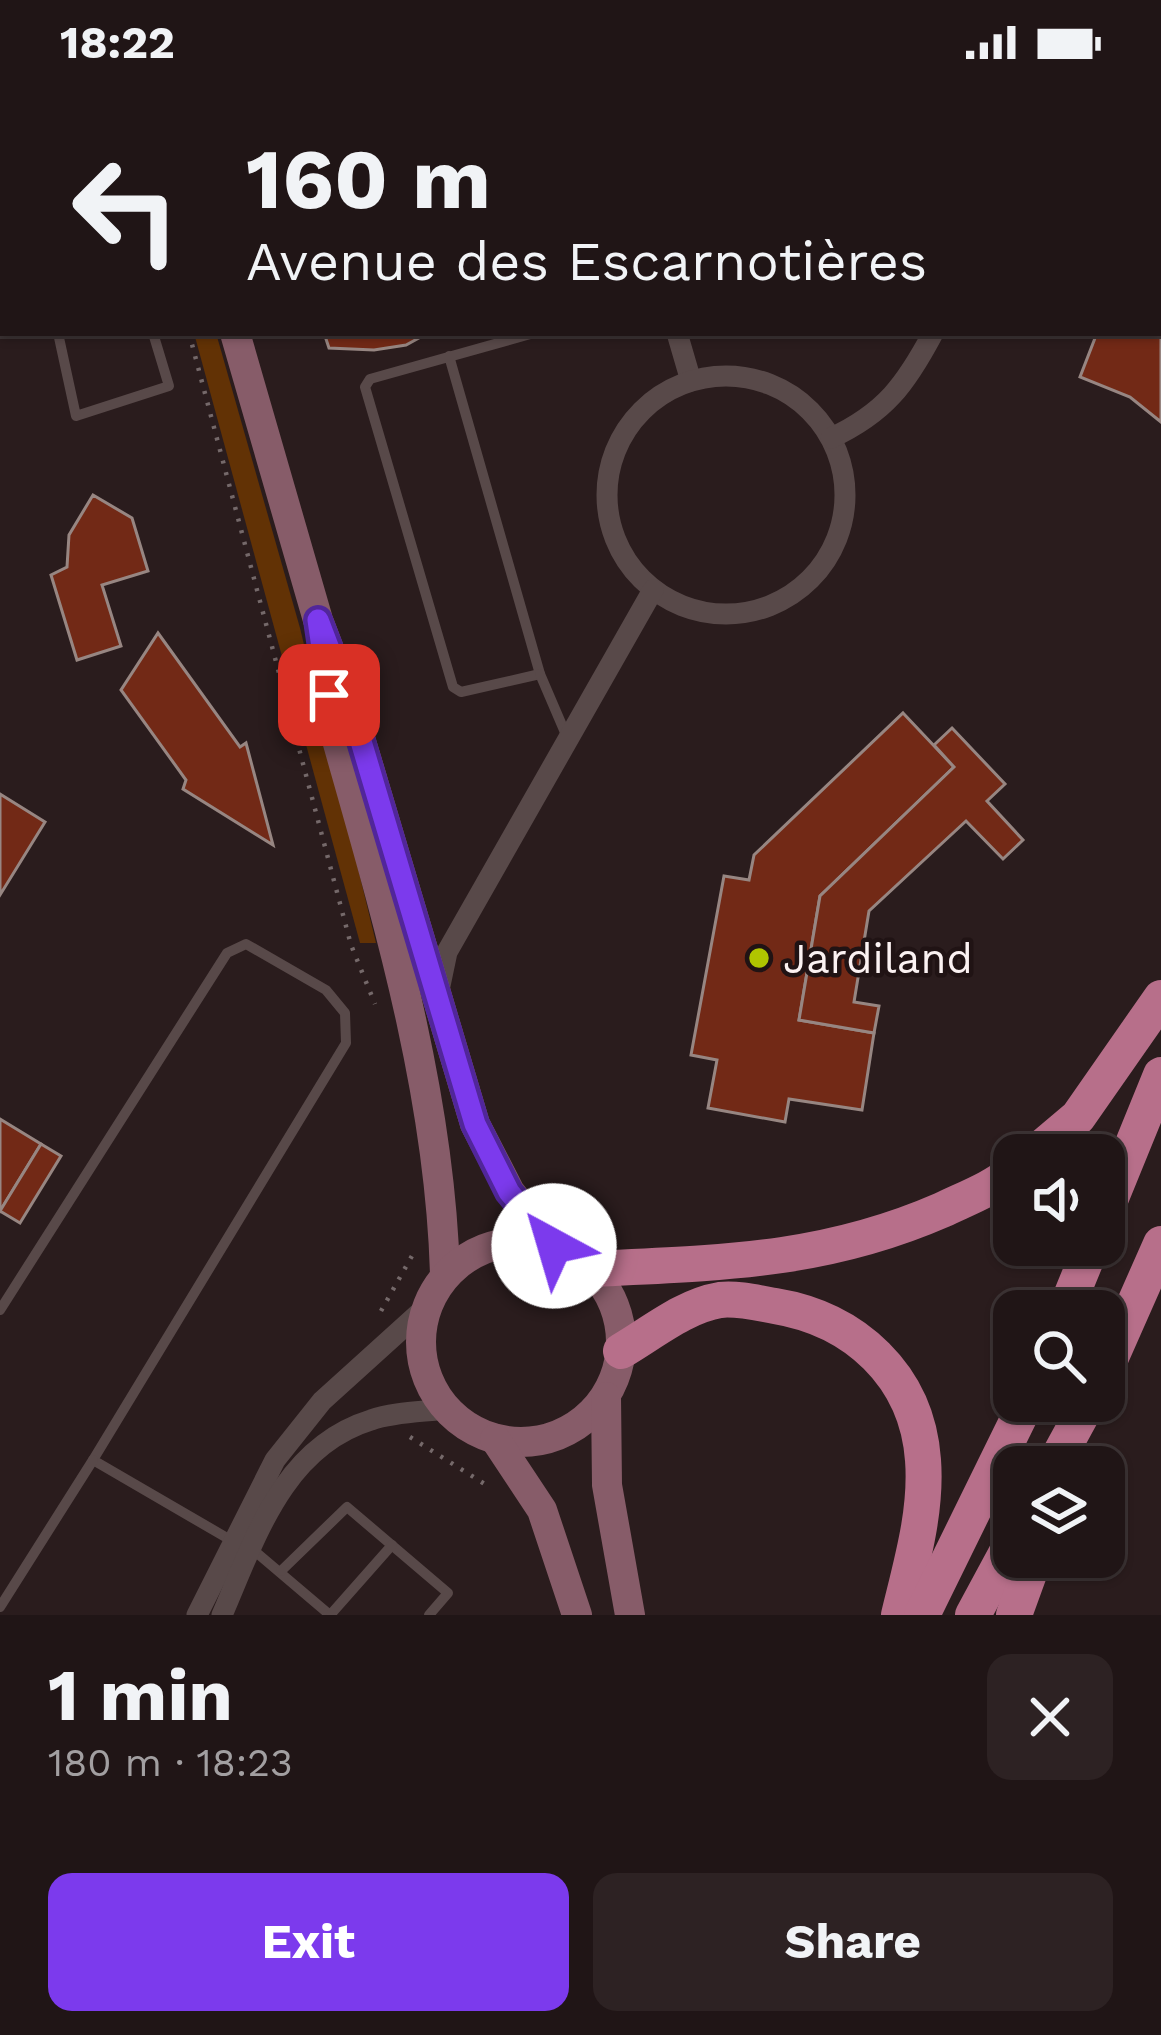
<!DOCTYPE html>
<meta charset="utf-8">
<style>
:root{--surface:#201516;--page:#2d2223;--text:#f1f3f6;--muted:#a29fa1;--line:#3d3435;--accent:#7c3aed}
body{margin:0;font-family:"Work Sans",sans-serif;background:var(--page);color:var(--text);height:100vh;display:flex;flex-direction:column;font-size:45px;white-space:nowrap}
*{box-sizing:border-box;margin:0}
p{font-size:39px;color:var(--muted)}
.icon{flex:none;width:66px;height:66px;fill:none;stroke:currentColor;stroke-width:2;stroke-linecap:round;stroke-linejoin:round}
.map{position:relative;height:1531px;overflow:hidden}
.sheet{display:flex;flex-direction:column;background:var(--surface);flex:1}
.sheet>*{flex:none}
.top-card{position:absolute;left:0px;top:0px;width:1161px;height:252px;box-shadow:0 3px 9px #0004,0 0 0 3px var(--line);background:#201516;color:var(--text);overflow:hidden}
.tools{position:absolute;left:993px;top:1050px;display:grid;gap:24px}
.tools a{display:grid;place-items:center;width:132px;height:132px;border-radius:24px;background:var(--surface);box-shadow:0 3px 9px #0004,0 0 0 3px var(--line);font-size:60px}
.pin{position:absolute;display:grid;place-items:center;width:102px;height:102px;color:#fff;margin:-51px;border-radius:24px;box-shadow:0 6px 18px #0006}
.me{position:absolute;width:132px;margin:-66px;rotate:321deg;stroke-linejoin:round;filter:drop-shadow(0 0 9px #0008)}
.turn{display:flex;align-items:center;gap:42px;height:252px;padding:0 48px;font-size:54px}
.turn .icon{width:156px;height:156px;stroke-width:2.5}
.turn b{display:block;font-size:84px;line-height:102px}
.round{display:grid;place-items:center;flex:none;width:126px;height:126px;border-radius:24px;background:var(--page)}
.overview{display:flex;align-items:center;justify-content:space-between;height:204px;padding:0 48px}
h1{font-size:72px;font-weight:700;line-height:90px}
.cta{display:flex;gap:24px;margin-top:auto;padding:24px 48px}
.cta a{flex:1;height:138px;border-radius:24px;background:var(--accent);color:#fff;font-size:48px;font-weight:700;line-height:138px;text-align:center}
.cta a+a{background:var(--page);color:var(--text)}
.status{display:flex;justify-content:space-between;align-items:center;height:84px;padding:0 60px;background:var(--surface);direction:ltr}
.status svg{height:33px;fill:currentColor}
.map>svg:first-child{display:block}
.green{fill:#623205}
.building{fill:#722916;stroke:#978682;stroke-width:3}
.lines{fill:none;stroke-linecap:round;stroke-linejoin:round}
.path{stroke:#75696a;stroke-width:4.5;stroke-dasharray:3 9;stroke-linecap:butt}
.lane{stroke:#584949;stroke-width:10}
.street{stroke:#584949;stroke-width:21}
.secondary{stroke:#875c69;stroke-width:30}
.primary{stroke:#b76f8a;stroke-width:36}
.route-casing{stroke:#51269a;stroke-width:30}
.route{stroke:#7c3aed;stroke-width:21}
.poi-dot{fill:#b0c500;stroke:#201314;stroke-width:4.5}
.labels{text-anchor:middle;stroke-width:9;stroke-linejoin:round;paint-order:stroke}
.poi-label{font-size:42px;fill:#fbf2f2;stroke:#201314;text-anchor:start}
</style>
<div class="status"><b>18:22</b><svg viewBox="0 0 49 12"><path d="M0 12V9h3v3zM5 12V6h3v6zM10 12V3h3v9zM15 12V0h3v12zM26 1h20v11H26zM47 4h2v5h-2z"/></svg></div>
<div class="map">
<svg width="1161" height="1531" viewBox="0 0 1161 1531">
<rect width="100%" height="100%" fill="#2a1c1d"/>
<polygon class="green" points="194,249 216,249 300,544 376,859 360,859"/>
<g class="building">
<polygon points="0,0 73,0 73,3 3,3 0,72"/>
<polygon points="369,0 441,0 442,3 359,3"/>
<polygon points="1158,147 1161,148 1161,338 1130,313 1080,293 1097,249 1158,249"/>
<polygon points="324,249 428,249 406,261 374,266 329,264"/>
<polygon points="93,411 132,434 148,487 102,501 121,562 77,576 51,491 67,483 69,451"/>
<polygon points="158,549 240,663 246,659 273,761 183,705 186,696 121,606"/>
<polygon points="903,629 954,683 820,812 799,936 874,949 862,1026 789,1015 785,1038 708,1024 717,976 691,971 724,792 749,796 754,771"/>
<polygon points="952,644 1005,700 987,717 1023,756 1003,775 966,737 869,827 854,918 879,922 874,949 799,936 820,812 954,683 934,661"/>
<polygon points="0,710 45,738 0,811"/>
<polygon points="0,1035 41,1060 0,1127"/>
<polygon points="41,1060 61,1072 20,1139 0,1127"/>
</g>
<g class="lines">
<g class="path">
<polyline points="121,0 122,3"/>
<polyline points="189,249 351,861 375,920"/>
<polyline points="381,1227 413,1170"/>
<polyline points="410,1353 491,1404"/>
</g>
<g class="lane">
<polyline points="482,0 483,3"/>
<polyline points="679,0 680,3"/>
<polyline points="830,0 837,3"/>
<polyline points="279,3 289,0"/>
<polyline points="742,3 743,0"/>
<polyline points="866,3 867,0"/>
<polyline points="953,3 954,0"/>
<polyline points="0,182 3,184"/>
<polyline points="0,200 3,199"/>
<polyline points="58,249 76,332 169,302 153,249"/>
<polyline points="449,272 540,590 461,608 453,603 365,303 370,295 534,249"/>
<polyline points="540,590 567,653"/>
<polyline points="0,1226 227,869 246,860 326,906 345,929 346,959 93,1376 234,1458"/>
<polyline points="251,1464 330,1531"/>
<polyline points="281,1487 347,1423 448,1509 429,1531"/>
<polyline points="0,1523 93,1376"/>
<polyline points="331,1530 392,1461"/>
</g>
<g class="street">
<polyline points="604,0 605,3"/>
<polyline points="1037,3 1038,0"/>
<polyline points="677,249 691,297"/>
<circle cx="726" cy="411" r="119"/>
<path d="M831 354C885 329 906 300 933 249"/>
<polyline points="438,911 447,868 653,506"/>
<polyline points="197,1531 275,1376 322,1317 427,1222"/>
<path d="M222 1531C255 1455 283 1363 371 1336 394 1328 422 1328 446 1325"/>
</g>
<g class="secondary">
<polyline points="164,0 165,3"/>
<polyline points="235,249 318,536 349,617 475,1040 510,1108 554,1162"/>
<path d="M328 601 335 649C385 826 440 1006 445 1191"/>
<circle cx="521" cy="1258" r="100"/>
<polyline points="606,1313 607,1401 630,1531"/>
<polyline points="495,1355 542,1426 577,1531"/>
</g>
<g class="primary">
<polyline points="1033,1071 1078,1033 1161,914"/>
<polyline points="1104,1131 1161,991"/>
<path d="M591 1185C718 1179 823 1178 942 1126 967 1114 992 1105 1014 1087"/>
<polyline points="1065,1227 1092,1161"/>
<path d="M621 1267C652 1249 684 1222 720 1216 737 1214 758 1219 775 1222 854 1235 917 1291 923 1376 927 1428 911 1481 899 1531"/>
<polyline points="1104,1289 1161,1160"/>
<polyline points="1053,1383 1089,1317"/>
<polyline points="922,1531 1027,1317"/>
<polyline points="973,1531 1014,1455"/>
<polyline points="1014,1531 1035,1473"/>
</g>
</g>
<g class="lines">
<defs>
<polyline id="route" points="329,611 318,536 349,617 475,1040 509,1108 554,1162"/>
</defs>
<use href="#route" class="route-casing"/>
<use href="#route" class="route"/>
</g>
<circle class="poi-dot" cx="759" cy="874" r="12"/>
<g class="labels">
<g class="poi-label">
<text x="783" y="889">Jardiland</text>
</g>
</g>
</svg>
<div class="tools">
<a><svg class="icon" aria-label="sound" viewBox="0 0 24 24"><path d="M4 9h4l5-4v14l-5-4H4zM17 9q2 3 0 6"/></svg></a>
<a><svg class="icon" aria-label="search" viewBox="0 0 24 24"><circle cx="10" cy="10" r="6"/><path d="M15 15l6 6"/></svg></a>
<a><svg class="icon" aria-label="layers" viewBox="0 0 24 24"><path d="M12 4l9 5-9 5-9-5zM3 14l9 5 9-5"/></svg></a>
</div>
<div class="pin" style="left:329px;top:611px;background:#d93025"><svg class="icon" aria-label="arrive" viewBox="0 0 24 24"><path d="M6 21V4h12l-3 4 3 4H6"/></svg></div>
<svg class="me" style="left:554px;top:1162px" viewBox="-20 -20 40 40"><circle r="19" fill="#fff"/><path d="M0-13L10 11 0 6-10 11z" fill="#7c3aed"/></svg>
<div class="top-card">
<div class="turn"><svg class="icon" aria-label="left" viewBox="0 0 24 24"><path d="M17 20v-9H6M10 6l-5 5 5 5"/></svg><div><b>160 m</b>Avenue des Escarnotières</div></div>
</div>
</div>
<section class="sheet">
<div class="overview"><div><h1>1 min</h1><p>180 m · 18:23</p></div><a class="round"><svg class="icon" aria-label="close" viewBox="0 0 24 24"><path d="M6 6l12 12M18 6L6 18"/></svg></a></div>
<div class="cta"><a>Exit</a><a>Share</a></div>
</section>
